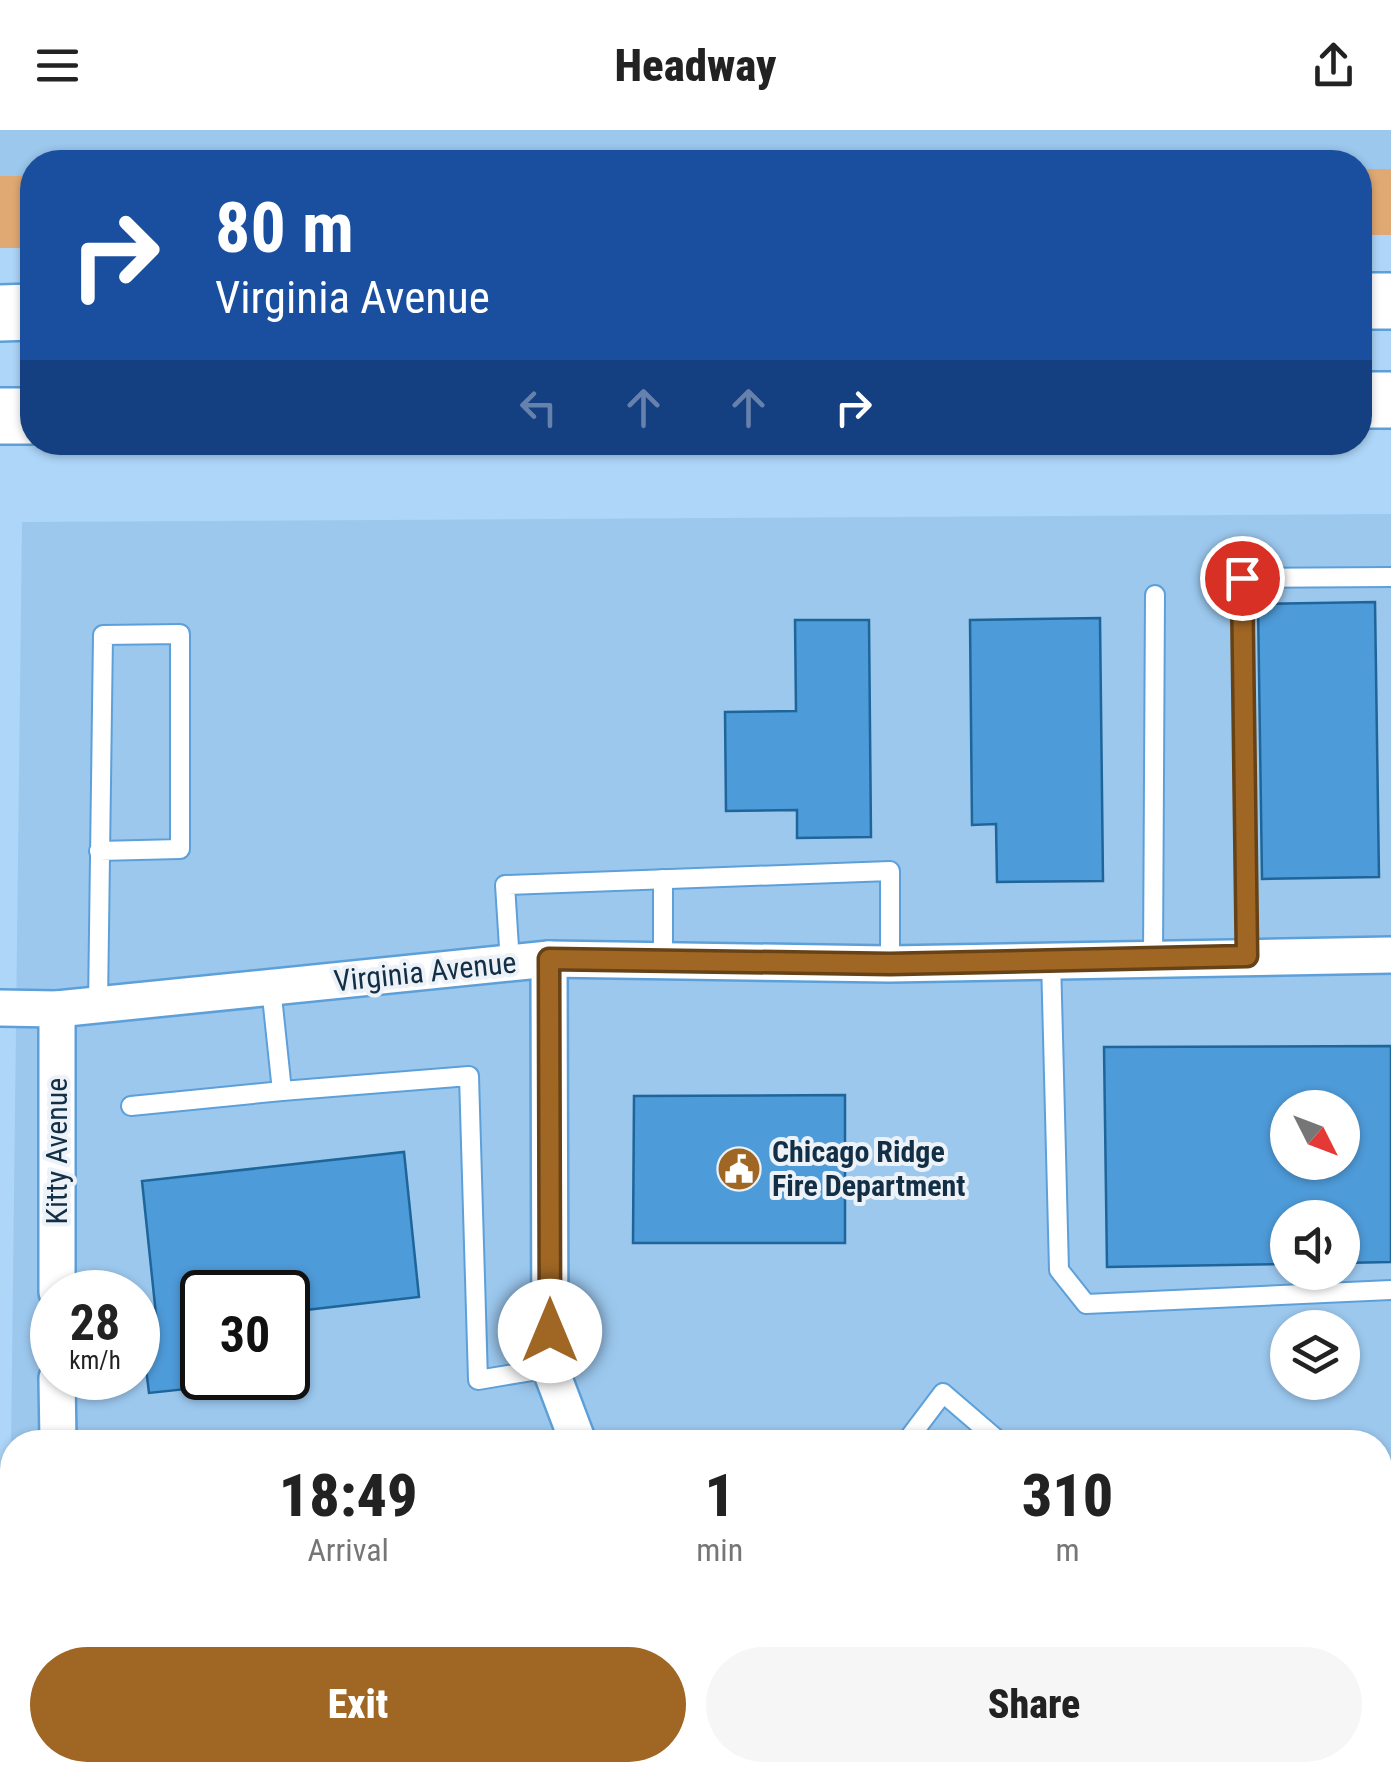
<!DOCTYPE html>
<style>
:root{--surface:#fff;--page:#f6f6f6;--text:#222;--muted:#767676;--accent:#9f6624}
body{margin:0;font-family:"Roboto Condensed",sans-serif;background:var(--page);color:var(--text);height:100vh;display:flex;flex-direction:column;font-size:38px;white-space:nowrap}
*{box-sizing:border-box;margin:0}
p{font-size:32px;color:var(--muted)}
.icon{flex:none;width:55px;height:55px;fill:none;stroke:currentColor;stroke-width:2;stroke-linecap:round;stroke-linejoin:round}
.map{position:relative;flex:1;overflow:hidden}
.side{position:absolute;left:0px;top:1300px;width:1392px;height:352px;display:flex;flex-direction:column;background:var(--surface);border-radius:40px 40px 0 0;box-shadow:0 2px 8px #0004}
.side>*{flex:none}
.top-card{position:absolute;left:20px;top:20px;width:1352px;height:305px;border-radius:40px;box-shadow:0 2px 8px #0004;background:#1a4fa0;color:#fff;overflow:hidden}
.needle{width:65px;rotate:132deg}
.buttons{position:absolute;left:1270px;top:960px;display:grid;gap:20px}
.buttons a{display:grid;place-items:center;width:90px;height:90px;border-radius:50%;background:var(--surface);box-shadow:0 2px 8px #0004;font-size:50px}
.speed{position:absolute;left:30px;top:1140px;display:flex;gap:20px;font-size:50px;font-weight:700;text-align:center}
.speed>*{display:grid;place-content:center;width:130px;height:130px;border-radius:50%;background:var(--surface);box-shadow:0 2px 8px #0004;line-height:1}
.speed small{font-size:25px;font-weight:400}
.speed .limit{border:5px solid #111;border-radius:15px;background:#fff;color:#111}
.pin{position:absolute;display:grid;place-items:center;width:85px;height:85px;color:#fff;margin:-42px;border:5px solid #fff;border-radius:50%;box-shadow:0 2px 10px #0007}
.me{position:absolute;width:110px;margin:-55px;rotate:0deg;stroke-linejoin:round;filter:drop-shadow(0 0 8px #0008)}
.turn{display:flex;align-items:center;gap:35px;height:210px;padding:0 30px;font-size:45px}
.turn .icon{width:130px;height:130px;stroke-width:2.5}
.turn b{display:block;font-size:70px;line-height:85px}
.lanes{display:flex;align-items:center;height:95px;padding:0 30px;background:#0003;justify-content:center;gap:50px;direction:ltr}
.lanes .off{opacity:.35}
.eta{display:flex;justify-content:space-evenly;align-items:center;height:170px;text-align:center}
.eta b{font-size:60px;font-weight:800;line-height:70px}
.button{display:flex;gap:20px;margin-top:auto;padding:20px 30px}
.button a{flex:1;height:115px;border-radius:60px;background:var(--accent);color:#fff;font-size:40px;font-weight:800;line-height:115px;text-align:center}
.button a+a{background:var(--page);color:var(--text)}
header{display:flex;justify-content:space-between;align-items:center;height:130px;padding:0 30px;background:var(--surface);font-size:45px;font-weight:800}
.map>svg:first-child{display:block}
.built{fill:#9cc8ee;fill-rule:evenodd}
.green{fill:#e0a973}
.building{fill:#4e9bd9;stroke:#1e659a;stroke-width:2.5;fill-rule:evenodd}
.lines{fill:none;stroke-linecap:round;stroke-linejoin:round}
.lane-casing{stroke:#5da0d9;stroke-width:22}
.street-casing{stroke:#5da0d9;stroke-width:40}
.highway-casing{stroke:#5da0d9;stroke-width:60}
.lane{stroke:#fff;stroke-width:18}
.street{stroke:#fff;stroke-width:35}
.highway{stroke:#fff;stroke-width:55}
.route-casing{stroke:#674217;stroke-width:25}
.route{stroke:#9f6624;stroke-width:18}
.labels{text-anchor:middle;stroke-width:8;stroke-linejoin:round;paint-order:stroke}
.street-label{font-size:30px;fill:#132f46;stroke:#ecf2f8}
.poi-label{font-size:30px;font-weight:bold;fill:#132f46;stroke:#ecf2f8;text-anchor:start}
</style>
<header><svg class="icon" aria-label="menu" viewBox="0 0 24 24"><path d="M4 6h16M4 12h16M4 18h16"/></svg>Headway<svg class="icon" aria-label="share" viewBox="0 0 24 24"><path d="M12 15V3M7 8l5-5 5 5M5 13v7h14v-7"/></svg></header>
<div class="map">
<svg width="1391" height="1652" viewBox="0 0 1391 1652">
<rect width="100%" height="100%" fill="#aed6f9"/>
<g class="built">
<polygon points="0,0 1391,0 1391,39 1360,39 1360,32 32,32 32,46 0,46"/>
<path d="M1391 384V1652H7L22 392ZM1288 978H1342V1032H1288ZM1288 1088H1342V1142H1288ZM52 1162H138V1248H52ZM202 1162H288V1248H202ZM1288 1198H1342V1252H1288ZM12 1312H1380V1640H12Z"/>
</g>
<g class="green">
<rect x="1360" y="39" width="31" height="66"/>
<rect x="0" y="46" width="32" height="72"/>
</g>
<g class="building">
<polygon points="1375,472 1379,747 1262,749 1258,474"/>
<polygon points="1100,488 1103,751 997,752 996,694 972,695 970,490"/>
<polygon points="795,490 869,490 871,707 797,708 797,680 726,681 725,582 796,581"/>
<path d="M1391 916V1132L1342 1133V1088H1288V1134L1107 1137 1104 917ZM1288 978H1342V1032H1288Z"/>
<polygon points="845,965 845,1113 633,1113 634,966"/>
<polygon points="404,1022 419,1167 288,1182 288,1162 202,1162 202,1248 215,1248 215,1256 149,1263 142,1206 158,1204 142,1051"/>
<polygon points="1380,1580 1391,1590 1391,1652 1343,1652 1329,1640 1380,1640"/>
<polygon points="424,1640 437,1640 451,1652 414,1652"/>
</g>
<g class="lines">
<defs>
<g id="lane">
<polyline points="1247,826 1242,448 1391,447"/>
<polyline points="1153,828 1155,465"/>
<polyline points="1051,829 1059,1140 1086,1174 1391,1160"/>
<polyline points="663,831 663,749"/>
<polyline points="510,833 505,755 890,741 890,834"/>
<polyline points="98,875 103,505 180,504 180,719 99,721"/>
<polyline points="282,961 469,946 478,1250 550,1238"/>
<polyline points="131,976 282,961 271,857"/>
<polyline points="906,1312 943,1263 1000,1312"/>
<polyline points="172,1640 172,1652"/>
<polyline points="316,1652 317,1640"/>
<polyline points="737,1652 746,1640"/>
<polyline points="1035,1652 1045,1640"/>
</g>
<g id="street">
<polyline points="549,829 550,1238 578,1312"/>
<polyline points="0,878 57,879 549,829 890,834 1391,825"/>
<polyline points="57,879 57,1162"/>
<polyline points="57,1248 58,1312"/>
<polyline points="58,1640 58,1652"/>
<polyline points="906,1640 920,1652"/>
</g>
<g id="highway">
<polyline points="1360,171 1391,171"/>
<polyline points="0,183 32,182"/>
<polyline points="1360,270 1391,270"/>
<polyline points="0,286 32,286"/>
</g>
</defs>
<use href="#lane" class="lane-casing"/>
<use href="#street" class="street-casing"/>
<use href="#highway" class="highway-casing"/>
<use href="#lane" class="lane"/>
<use href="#street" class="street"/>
<use href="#highway" class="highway"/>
</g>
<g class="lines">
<defs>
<polyline id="route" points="550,1201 549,829 890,834 1247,826 1242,448"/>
</defs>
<use href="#route" class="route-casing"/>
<use href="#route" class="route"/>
</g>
<defs>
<symbol id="civic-disc" viewBox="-11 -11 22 22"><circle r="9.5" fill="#9f6624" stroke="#ecf2f8"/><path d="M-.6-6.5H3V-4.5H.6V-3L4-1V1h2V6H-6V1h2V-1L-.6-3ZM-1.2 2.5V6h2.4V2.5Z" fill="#fff"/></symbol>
</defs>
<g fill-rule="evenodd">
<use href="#civic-disc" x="714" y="1014" width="50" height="50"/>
</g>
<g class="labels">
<g class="street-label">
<text transform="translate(425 842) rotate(-6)" y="10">Virginia Avenue</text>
<text transform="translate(57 1021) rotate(-90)" y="10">Kitty Avenue</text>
</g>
<g class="poi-label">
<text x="772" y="1032">Chicago Ridge<tspan x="772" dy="34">Fire Department</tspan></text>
</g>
</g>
</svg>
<div class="buttons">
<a><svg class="needle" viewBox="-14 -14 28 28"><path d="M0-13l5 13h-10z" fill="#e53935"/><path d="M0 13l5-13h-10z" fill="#767676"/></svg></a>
<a><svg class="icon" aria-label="sound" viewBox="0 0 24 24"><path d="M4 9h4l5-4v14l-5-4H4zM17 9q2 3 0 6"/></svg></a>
<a><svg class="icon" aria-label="layers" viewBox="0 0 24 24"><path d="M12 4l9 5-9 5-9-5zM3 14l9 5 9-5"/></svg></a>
</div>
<div class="speed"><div>28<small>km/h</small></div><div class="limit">30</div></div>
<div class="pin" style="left:1242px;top:448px;background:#d93025"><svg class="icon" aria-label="arrive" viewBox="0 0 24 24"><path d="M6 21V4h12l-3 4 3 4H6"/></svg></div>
<svg class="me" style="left:550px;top:1201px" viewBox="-20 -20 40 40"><circle r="19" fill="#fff"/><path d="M0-13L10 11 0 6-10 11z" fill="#9f6624"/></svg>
<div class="top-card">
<div class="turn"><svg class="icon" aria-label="right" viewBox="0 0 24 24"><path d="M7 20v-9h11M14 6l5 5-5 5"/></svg><div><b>80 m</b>Virginia Avenue</div></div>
<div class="lanes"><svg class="icon off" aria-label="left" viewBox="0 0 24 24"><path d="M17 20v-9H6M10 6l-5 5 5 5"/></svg><svg class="icon off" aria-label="ahead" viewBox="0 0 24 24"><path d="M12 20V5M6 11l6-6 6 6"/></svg><svg class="icon off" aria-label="ahead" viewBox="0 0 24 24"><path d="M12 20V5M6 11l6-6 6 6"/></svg><svg class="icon" aria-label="right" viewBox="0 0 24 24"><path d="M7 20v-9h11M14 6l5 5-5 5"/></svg></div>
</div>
<section class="side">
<div class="eta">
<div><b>18:49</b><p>Arrival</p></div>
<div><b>1</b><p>min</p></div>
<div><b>310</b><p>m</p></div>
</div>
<div class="button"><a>Exit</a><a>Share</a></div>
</section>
</div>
